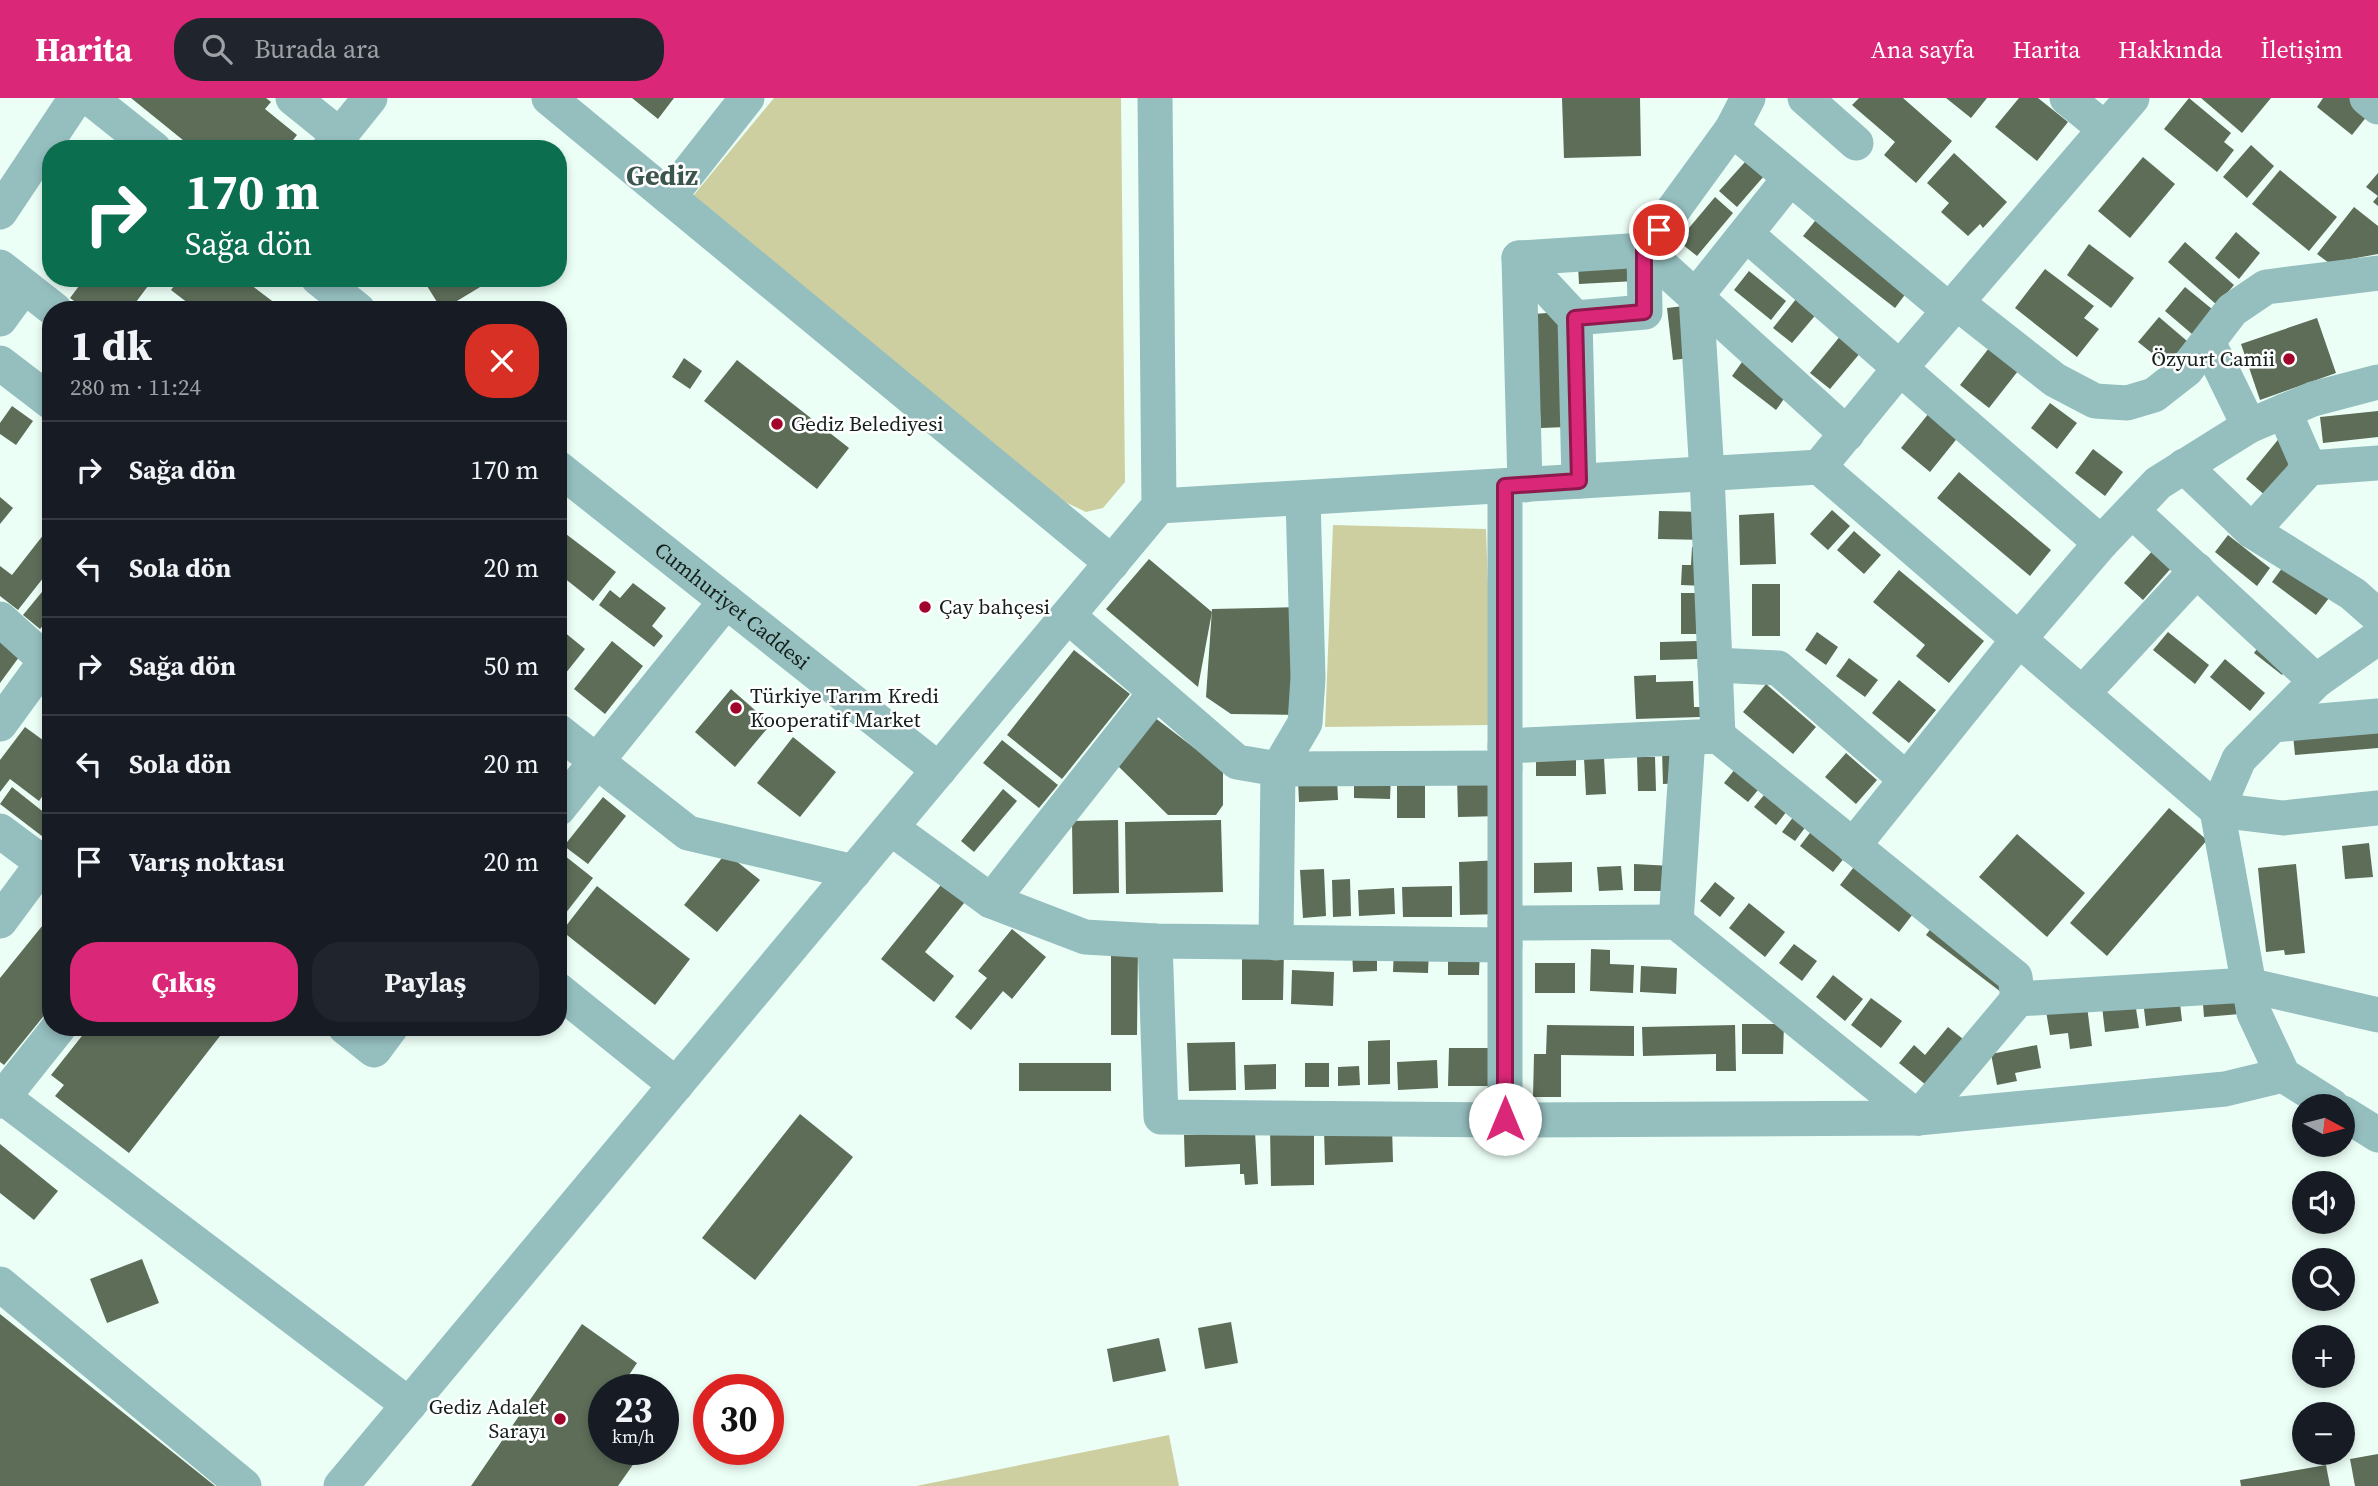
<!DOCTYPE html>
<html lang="tr">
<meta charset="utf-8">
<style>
:root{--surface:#171b24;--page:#20242c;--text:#f1f3f6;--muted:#9ea1a6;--line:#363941;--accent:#db2777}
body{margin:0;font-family:"Source Serif 4",serif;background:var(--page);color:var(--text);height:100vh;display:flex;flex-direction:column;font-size:26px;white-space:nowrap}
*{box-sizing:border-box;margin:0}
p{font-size:23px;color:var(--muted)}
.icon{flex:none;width:38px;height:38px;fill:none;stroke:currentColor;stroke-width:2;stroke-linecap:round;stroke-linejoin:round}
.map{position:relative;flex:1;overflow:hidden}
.side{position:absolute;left:42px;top:203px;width:525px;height:735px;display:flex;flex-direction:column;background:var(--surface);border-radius:28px;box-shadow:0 4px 10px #0003}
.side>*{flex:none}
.guide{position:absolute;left:42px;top:42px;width:525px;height:147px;border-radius:28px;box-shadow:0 4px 10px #0003;background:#0b6e4f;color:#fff;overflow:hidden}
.needle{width:46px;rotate:97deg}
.controls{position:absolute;left:2292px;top:996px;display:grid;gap:14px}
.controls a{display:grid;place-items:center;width:63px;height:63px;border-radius:50%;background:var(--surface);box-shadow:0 4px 10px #0003;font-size:35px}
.speed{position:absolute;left:588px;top:1276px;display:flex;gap:14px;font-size:35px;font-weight:700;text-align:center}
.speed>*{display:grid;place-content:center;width:91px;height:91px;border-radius:50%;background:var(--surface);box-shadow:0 4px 10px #0003;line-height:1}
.speed small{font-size:18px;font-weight:400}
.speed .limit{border:10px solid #d22;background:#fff;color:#111}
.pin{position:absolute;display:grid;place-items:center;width:60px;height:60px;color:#fff;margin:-30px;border:4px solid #fff;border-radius:50%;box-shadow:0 2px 7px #0007}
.me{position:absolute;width:77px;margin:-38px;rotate:0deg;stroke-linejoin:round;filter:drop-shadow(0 0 5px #0008)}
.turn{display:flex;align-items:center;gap:24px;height:147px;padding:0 28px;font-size:32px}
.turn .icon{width:91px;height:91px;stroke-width:2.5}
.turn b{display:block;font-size:49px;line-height:60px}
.round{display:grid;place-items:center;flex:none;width:74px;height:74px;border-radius:28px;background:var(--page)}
.summary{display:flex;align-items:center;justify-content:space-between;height:119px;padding:0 28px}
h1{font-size:42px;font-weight:700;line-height:52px}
.primary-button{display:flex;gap:14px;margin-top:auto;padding:14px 28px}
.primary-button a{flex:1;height:80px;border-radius:28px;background:var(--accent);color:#fff;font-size:28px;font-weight:700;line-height:80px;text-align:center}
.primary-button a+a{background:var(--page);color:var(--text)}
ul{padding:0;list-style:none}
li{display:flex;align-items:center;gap:21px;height:98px;padding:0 28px;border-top:2px solid var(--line)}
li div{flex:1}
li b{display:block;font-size:26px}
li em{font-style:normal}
header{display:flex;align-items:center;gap:42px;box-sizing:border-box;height:98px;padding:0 35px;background:var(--accent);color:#fff}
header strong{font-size:33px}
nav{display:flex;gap:38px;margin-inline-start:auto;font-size:24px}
.search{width:490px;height:63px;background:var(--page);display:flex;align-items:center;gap:18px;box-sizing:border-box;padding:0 24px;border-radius:28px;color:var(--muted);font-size:26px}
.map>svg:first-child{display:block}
.green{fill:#cecfa0}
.building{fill:#5d6d58}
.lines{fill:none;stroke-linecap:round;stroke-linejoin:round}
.minor{stroke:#95bebf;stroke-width:35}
.route-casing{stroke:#8e194d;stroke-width:18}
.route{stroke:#db2777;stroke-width:12}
.poi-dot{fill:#a2032a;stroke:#fff;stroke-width:2.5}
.labels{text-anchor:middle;stroke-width:5;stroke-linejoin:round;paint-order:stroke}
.poi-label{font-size:21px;fill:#14201b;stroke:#fff;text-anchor:start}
.street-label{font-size:21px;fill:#14201b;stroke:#fff}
.district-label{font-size:28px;font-weight:bold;fill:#3b564c;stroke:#fff}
</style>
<header>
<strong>Harita</strong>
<div class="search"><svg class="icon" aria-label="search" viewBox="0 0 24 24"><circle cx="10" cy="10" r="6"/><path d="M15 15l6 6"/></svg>Burada ara</div>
<nav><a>Ana sayfa</a><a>Harita</a><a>Hakkında</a><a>İletişim</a></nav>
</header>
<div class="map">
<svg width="2378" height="1388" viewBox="0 0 2378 1388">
<rect width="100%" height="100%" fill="#ecfff7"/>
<g class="green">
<polygon points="774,0 1121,0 1125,384 1103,410 1086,414 1063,403 693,98"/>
<polygon points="1333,427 1486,431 1493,627 1325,629"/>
<polygon points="1169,1337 1179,1388 916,1388"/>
</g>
<g class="building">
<polygon points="131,0 266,0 271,4 265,11 297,37 286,51 194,51"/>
<polygon points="632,0 674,0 658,21"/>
<polygon points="1562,0 1640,0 1641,58 1564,60"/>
<polygon points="1859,0 1903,0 1952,43 1916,85 1884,57 1895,44 1852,7"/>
<polygon points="1946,0 1987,0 1971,20"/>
<polygon points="2019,0 2038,0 2068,24 2037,63 1995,29"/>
<polygon points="2189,0 2231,35 2224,44 2234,52 2217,74 2164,31"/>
<polygon points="2201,0 2271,0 2242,35"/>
<polygon points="2323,0 2357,0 2372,12 2352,37 2317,9"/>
<polygon points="2251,47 2274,68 2247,100 2223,79"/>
<polygon points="1753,55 1771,70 1737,109 1719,93"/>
<polygon points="1954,55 2007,104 1983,130 1980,126 1968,138 1941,114 1949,105 1927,85"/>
<polygon points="2143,59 2175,86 2130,140 2098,113"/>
<polygon points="2280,72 2337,119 2309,153 2252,106"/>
<polygon points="2378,75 2378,108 2373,104 2378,98 2366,89"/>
<polygon points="1715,99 1733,115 1697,158 1678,143"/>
<polygon points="2354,109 2378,128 2378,156 2329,165 2317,156"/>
<polygon points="1819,118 1910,190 1895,210 1803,138"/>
<polygon points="2236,134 2260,155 2239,181 2215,160"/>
<polygon points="2185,144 2234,187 2217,207 2168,164"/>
<polygon points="2089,146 2134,180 2111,210 2067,177"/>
<polygon points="1635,163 1636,183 1579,186 1578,166"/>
<polygon points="2045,171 2094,208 2084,220 2099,231 2077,259 2015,210"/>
<polygon points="1749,173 1786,203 1771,222 1734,192"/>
<polygon points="85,180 154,180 130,212 86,212 70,200"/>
<polygon points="180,180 242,180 284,212 197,212 171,192"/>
<polygon points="422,180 495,180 442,212"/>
<polygon points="2185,189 2212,211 2192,236 2165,213"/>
<polygon points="1804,191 1824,207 1792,245 1773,230"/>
<polygon points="1692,207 1699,259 1673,262 1667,210"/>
<polygon points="1560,214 1566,329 1541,330 1534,216"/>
<polygon points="2159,219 2187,243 2167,267 2138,244"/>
<polygon points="2317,220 2336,275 2260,302 2241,246"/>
<polygon points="1846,231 1866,248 1830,291 1810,275"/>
<polygon points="1989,250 2018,273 1989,310 1960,287"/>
<polygon points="1747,257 1791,291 1776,312 1732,278"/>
<polygon points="684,260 702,273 690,291 672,279"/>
<polygon points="737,262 849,350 817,391 704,303"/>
<polygon points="2050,305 2077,325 2057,351 2031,330"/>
<polygon points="12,308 33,323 16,347 0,336 0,325"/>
<polygon points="2378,313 2378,339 2323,345 2320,319"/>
<polygon points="1929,315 1959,338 1930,374 1901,350"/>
<polygon points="2281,338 2302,356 2266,398 2246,381"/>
<polygon points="2093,351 2123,374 2105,398 2075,375"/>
<polygon points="1959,374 2051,452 2030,478 1937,400"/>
<polygon points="0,399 13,410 0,426"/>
<polygon points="1832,412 1850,428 1828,452 1810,436"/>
<polygon points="1659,413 1706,414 1706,442 1658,441"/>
<polygon points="1774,415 1776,466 1740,467 1739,417"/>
<polygon points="558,430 616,474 593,503 558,475"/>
<polygon points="1854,433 1881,457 1864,476 1837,452"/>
<polygon points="44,436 51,441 51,470 18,512 0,498 0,468 12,477"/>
<polygon points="2228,437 2270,470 2257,488 2215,454"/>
<polygon points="2161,443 2180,460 2143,502 2124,485"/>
<polygon points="1692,449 1708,450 1706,488 1681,487 1682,467 1691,467"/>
<polygon points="1149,461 1212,514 1198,589 1106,511"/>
<polygon points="2285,466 2329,500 2316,517 2272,484"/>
<polygon points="1899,472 1984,543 1949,585 1916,558 1925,547 1873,504"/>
<polygon points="51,483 51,518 40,531 23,517"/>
<polygon points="633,485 666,510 652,528 663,538 654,549 599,507 610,492 620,500"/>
<rect x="1752" y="486" width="28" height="52"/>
<rect x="1681" y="495" width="26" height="41"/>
<polygon points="1302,509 1301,617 1231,616 1206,599 1212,511"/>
<polygon points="558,529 585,551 561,581 558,579"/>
<polygon points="1817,534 1838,549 1826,567 1805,552"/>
<polygon points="2168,534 2209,567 2195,586 2153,552"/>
<polygon points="0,538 22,555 0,585"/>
<polygon points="612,543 643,568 605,616 574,591"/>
<polygon points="1698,543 1698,561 1660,562 1660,544"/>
<polygon points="2262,544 2290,566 2282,577 2254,555"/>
<polygon points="1074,552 1130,596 1062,681 1007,637"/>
<polygon points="1849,560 1878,582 1865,599 1836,578"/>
<polygon points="2225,561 2265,595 2250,613 2210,579"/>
<polygon points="1656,577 1656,584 1693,583 1694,609 1700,609 1700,619 1636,621 1634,578"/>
<polygon points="1899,582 1936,612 1909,645 1872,615"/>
<polygon points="1766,586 1816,629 1793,656 1743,614"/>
<polygon points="731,591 771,626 735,669 695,634"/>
<polygon points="1154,619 1223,672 1223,707 1216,717 1168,717 1117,667"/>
<polygon points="25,629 51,648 51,686 39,703 10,681 0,694 0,662"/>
<polygon points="2378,630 2378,650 2295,657 2293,637"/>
<polygon points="793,639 836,674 800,719 757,685"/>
<polygon points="1002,642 1058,687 1039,710 983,665"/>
<polygon points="1684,651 1685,685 1663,686 1662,652"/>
<polygon points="1576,652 1576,678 1536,678 1536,653"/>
<polygon points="1846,655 1877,682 1856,706 1825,679"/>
<polygon points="1604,659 1606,696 1586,697 1584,660"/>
<polygon points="1637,659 1655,659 1656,693 1638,693"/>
<polygon points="1739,666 1763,686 1748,704 1724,685"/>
<polygon points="1354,678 1391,678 1390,701 1354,700"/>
<rect x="1397" y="678" width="28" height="42"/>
<polygon points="1501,678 1501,718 1458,719 1457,679"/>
<polygon points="1337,680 1338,702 1299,704 1298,682"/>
<polygon points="12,689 51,720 51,745 0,706"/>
<polygon points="1770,690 1791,708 1776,727 1754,709"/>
<polygon points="1003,691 1017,703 974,754 961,743"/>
<polygon points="603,699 626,718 588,766 564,748"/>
<polygon points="2169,710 2207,742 2107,858 2070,825"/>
<polygon points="1797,714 1810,723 1795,743 1782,734"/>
<polygon points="1118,722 1119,795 1073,796 1072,723"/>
<polygon points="1221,722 1223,794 1126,796 1125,724"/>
<polygon points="1816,727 1849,754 1833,774 1800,748"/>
<polygon points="2017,736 2085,795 2047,839 1979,779"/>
<polygon points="2369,745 2373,779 2345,781 2342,748"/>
<polygon points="560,754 593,780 558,825 558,757"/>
<polygon points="726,755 760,782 717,834 684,807"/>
<polygon points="1502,762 1504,816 1460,817 1459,764"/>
<polygon points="1572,764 1572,794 1534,795 1534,765"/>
<polygon points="1857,765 1916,812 1899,834 1840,787"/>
<polygon points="1634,766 1672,768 1672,793 1634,793"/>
<polygon points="2296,766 2305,855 2285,857 2284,852 2266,854 2258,770"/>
<polygon points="1621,768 1623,792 1599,793 1597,769"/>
<polygon points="1324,771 1326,818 1303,820 1300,772"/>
<polygon points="1350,781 1351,818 1333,819 1332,782"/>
<polygon points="945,782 968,800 925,854 954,878 934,904 881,861"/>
<polygon points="1715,784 1735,800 1720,819 1700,803"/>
<polygon points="597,788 690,861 655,907 562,833"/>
<polygon points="1452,788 1452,819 1403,819 1402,789"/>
<polygon points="1394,790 1395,816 1359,818 1358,792"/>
<polygon points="1749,805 1785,834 1765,859 1729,830"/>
<polygon points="51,817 51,909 4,967 0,964 0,880"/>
<polygon points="1938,821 2013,878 2001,894 1926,837"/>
<polygon points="1012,831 1046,859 1012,901 1003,893 971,932 955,919 987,880 978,873"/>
<polygon points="1111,846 1138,847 1137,937 1111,937"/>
<polygon points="1794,846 1817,863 1802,883 1779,865"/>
<polygon points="1448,849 1480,850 1479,877 1448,877"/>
<polygon points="1242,850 1284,850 1283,902 1242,902"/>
<polygon points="1377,850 1377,873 1353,874 1352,851"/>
<polygon points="1394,850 1429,851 1428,875 1393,874"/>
<polygon points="1591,851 1610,852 1610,866 1634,867 1633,895 1590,893"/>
<rect x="1535" y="865" width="40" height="30"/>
<polygon points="1641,868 1677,870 1676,896 1640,894"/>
<polygon points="1292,872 1334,874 1333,908 1291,906"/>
<polygon points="1833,877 1863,901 1845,923 1816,899"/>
<polygon points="2238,890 2240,916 2204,919 2202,893"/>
<polygon points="2179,897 2182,923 2146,928 2143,902"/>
<polygon points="1871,900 1902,923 1881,950 1851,927"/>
<polygon points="2135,904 2139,930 2105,934 2102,908"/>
<polygon points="2087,908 2092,948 2070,951 2068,935 2050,937 2046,913"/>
<polygon points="1742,926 1784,926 1783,956 1742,956"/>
<polygon points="1547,927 1634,928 1634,958 1561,957 1561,999 1533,999 1534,956 1546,956"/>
<polygon points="1735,927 1736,973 1716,973 1716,956 1643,958 1642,929"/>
<polygon points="89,929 227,929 129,1055 55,998 64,987 51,977"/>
<polygon points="1948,929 1963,941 1926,987 1899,965 1914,947 1925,957"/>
<polygon points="1390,942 1390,986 1368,987 1368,943"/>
<polygon points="1235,944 1236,992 1189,993 1187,945"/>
<polygon points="2037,947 2041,970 2015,975 2017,983 1997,987 1991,956"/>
<polygon points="1449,950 1495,950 1495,988 1448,988"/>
<polygon points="1437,962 1438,990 1398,992 1397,964"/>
<rect x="1019" y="965" width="92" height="28"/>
<rect x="1305" y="965" width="24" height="24"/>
<polygon points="1276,966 1276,991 1245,992 1244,967"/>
<polygon points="1359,968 1360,987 1338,988 1338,969"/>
<polygon points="800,1016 853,1059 755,1182 702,1140"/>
<polygon points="1392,1028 1393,1064 1325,1067 1324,1031"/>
<polygon points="1314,1029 1314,1087 1271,1088 1270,1030"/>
<polygon points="1255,1034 1258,1086 1245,1087 1244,1076 1240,1076 1240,1066 1185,1069 1184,1037"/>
<polygon points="0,1046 58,1093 34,1122 0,1095"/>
<polygon points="142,1161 159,1205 107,1225 90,1181"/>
<polygon points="0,1216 215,1388 0,1388"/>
<polygon points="1231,1224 1238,1265 1205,1271 1198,1230"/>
<polygon points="582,1226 637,1265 619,1292 604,1292 604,1351 644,1351 618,1388 471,1388"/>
<polygon points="1159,1240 1166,1273 1113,1284 1107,1251"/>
<polygon points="2378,1356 2378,1388 2355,1388 2350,1361"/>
<polygon points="2326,1367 2330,1388 2241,1388 2240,1382"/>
</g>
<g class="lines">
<g class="minor">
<polyline points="90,0 154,51"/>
<polyline points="293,0 339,37"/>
<polyline points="549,0 1112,465"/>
<polyline points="1805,0 1856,45"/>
<polyline points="2067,0 2105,31"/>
<polyline points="2367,0 2378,9"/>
<polyline points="1732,31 1950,213"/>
<polyline points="329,51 370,0"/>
<polyline points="669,99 747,0"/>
<polyline points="0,114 76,0"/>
<polyline points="1746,136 2101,445"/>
<polyline points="1644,152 1847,336"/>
<polyline points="1519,160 1575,220 1579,383"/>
<polyline points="0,169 55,212"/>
<polyline points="318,180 358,212"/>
<polyline points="1957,205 2055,282 2095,303 2127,305 2154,297 2186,272 2232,212 2266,189 2378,175"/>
<polyline points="1575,220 1645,214 1644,152"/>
<polyline points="0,221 24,188"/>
<polyline points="2208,244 2249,328"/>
<polyline points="0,265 51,304"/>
<polyline points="2284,313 2309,370"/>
<polyline points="2184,368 2252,433 2353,496 2378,518"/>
<polyline points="1819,369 2217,712 2283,720 2378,710"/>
<path id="s1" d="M558 370 939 672"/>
<polyline points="1525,387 1519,160 1644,152 1732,31 1748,0"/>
<polyline points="1505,388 1505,1022"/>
<polyline points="1159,408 1819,369 1900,270 2132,0"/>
<polyline points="2132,413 2316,583"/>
<polyline points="2252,433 2309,370 2378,365"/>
<polyline points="1068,518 1237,664 1278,671 1505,670"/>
<polyline points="0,521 51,567"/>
<polyline points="1715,567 1778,570 1906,681"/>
<polyline points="2082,596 2197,472"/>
<polyline points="0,626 51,556"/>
<polyline points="2273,627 2378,618"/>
<polyline points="558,633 688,735 854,774"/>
<polyline points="1718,638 1707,376 1696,198 1790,80"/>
<polyline points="1505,648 1718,638 2015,879 2018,901"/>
<polyline points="558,711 726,503"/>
<polyline points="891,730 991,803 1085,839 1155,843 1505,847"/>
<polyline points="0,733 51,771"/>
<polyline points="1853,748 2019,541 2101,445 2158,385 2249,328 2313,301 2378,284"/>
<polyline points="991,803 1156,594"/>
<polyline points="0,823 43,765"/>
<polyline points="1676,824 1688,640"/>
<polyline points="1505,825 1676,824 1918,1020"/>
<polyline points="1155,843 1161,1019 1505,1022 1918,1020 2225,991 2283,977"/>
<polyline points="1276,845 1278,671 1305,625 1308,580 1303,400"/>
<polyline points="558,892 676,987"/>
<polyline points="345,929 374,952 391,929"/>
<polyline points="0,997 409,1307"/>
<polyline points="0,1003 59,929"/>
<polyline points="2332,1008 2283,977 2254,915 2217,712 2239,661 2316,583 2373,543 2378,542"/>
<polyline points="2343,1015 2378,1037"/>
<polyline points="1918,1020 2018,901 2248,887 2378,917"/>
<polyline points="0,1186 244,1388"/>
<polyline points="341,1388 1159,408 1155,0"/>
</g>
</g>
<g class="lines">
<defs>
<polyline id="route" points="1505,1021 1505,388 1579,383 1575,220 1644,214 1644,152 1659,132"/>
</defs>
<use href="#route" class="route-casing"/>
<use href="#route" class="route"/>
</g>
<g class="poi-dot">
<circle cx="2289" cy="261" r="7"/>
<circle cx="777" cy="326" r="7"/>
<circle cx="925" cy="509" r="7"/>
<circle cx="736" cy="610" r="7"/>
<circle cx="560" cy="1321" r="7"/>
</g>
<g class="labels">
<g class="poi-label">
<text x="2275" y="268" text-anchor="end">Özyurt Camii</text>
<text x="791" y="333">Gediz Belediyesi</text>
<text x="939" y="516">Çay bahçesi</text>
<text x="750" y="605">Türkiye Tarım Kredi<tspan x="750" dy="24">Kooperatif Market</tspan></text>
<text x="546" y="1316" text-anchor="end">Gediz Adalet<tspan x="546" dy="24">Sarayı</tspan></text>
</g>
<g class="street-label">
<text dy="7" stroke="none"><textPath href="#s1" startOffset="222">Cumhuriyet Caddesi</textPath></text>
</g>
<g class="district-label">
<text x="662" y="87">Gediz</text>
</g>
</g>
</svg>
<div class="controls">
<a><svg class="needle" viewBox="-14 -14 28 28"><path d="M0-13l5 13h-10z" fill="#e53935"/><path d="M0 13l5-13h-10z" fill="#9ea1a6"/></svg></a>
<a><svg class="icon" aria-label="sound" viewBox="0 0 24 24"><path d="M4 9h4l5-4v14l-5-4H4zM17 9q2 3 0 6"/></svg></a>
<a><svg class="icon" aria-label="search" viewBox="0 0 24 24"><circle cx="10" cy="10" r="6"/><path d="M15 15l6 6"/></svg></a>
<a>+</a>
<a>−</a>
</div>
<div class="speed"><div>23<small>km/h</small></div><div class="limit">30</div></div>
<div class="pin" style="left:1659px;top:132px;background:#d93025"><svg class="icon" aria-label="arrive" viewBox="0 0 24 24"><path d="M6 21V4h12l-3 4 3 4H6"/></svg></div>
<svg class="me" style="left:1505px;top:1021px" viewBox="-20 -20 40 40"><circle r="19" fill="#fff"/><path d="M0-13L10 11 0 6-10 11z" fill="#db2777"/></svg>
<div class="guide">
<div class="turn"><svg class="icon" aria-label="right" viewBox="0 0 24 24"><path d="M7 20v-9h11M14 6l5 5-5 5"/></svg><div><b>170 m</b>Sağa dön</div></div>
</div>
<section class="side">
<div class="summary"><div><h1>1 dk</h1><p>280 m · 11:24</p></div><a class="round" style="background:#d93025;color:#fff"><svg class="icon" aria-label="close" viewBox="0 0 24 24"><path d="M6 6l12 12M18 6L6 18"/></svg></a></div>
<ul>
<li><svg class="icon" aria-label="right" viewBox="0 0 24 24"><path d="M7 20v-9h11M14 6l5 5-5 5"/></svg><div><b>Sağa dön</b></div><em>170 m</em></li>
<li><svg class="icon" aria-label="left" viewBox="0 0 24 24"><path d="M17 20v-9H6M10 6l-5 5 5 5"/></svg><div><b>Sola dön</b></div><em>20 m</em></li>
<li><svg class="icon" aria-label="right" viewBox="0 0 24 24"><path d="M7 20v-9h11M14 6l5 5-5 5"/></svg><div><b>Sağa dön</b></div><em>50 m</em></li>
<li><svg class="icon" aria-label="left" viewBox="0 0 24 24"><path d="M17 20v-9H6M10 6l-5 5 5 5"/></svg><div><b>Sola dön</b></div><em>20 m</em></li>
<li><svg class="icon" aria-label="arrive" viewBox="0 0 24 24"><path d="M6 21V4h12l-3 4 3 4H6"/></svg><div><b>Varış noktası</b></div><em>20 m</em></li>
</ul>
<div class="primary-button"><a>Çıkış</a><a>Paylaş</a></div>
</section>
</div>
